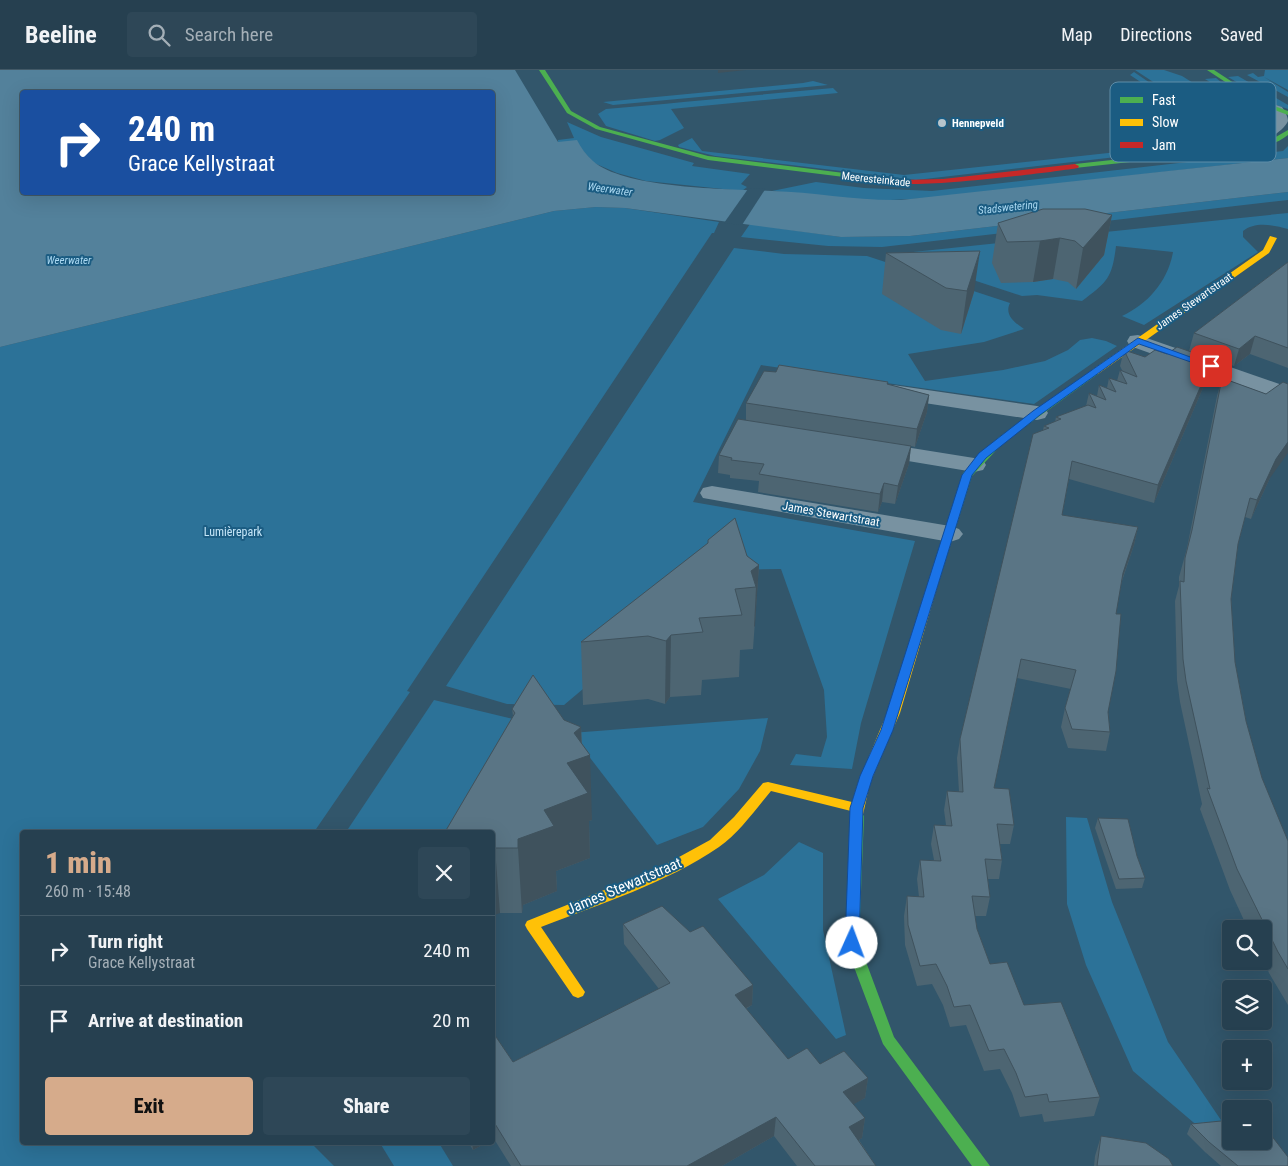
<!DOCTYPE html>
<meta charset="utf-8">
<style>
:root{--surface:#264050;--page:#2e4757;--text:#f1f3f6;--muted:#a4afb7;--line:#425967;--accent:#d6ab8b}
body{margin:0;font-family:"Roboto Condensed",sans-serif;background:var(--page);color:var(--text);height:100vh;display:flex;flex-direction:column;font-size:19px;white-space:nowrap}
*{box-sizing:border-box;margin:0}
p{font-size:16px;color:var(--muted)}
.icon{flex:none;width:28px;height:28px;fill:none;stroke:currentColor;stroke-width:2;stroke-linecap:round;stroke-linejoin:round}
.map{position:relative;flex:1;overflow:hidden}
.drawer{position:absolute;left:20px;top:760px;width:475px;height:315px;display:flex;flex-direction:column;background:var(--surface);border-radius:5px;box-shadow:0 5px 20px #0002,0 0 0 1px var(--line)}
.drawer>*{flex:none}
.top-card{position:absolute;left:20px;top:20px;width:475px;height:105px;border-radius:5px;box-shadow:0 5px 20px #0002,0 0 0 1px var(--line);background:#1a4fa0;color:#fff;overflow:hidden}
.fabs{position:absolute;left:1222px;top:850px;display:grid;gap:10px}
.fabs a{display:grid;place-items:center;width:50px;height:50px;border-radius:5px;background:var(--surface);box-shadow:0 5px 20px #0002,0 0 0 1px var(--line);font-size:25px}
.pin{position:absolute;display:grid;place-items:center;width:42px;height:42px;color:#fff;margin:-21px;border-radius:10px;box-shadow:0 2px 8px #0006}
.me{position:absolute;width:55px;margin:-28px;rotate:2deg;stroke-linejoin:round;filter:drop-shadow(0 0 4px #0008)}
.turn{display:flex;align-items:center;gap:18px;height:105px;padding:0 25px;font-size:22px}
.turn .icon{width:65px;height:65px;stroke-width:2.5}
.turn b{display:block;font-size:35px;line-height:42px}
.round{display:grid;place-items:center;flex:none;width:52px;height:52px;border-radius:5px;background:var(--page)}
.overview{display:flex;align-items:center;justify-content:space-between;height:85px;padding:0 25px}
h1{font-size:30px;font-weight:800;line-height:38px;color:var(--accent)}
.action{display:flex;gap:10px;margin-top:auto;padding:10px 25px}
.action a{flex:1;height:58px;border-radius:5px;background:var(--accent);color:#111;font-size:20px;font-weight:800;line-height:58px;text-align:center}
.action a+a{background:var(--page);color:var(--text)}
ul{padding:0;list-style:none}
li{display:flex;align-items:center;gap:15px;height:70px;padding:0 25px;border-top:1px solid var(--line)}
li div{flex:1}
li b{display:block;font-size:19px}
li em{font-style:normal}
header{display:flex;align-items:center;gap:30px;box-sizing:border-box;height:70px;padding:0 25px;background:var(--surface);border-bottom:1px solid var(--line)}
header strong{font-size:24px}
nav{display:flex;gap:28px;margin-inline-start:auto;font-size:18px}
.search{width:350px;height:45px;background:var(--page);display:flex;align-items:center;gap:12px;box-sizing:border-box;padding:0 18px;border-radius:5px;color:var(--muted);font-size:19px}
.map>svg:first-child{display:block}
.green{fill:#2c7298}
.water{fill:#53819b;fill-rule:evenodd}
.pier{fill:#32566b}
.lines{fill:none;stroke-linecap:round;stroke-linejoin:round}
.street{fill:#7892a1;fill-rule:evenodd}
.fast{fill:#4caf50;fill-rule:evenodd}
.slow{fill:#ffc107;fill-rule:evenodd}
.jam{fill:#c62828;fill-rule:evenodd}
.wall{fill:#4d6572}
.shaded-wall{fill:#3f525d}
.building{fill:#5a7585;stroke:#3f525d}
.route{fill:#1a73e8;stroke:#114b97}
.poi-dot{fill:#b7c4cb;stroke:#1b5c82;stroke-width:2}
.labels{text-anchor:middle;stroke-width:4;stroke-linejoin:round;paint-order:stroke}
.far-poi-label{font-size:11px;font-weight:bold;fill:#fff;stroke:#1b5c82;text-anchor:start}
.far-street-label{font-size:11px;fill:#fff;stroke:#1b5c82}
.far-water-label{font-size:11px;font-style:italic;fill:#abd9f2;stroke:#1b5c82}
.street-label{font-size:12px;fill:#fff;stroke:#1b5c82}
.park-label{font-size:12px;fill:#c5e6f8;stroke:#1b5c82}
.near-street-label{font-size:15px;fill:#fff;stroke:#1b5c82}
.key{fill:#1b5c82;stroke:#5f8da8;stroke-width:1}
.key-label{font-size:14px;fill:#fff}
</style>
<header>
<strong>Beeline</strong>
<div class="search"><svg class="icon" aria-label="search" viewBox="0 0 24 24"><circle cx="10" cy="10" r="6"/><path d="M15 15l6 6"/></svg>Search here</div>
<nav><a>Map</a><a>Directions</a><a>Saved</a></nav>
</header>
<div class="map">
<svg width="1288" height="1096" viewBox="0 0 1288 1096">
<rect width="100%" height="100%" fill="#32566b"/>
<g class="green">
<polygon points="1135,0 1164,0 1182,6 1264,57 1243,71"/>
<polygon points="1265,0 1288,0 1288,20 1264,7 1288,22 1288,27 1247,5 1253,3 1258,7 1264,6"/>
<polygon points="1134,2 1238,73 916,110 715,86 679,77 678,75 692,68 702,81 904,105 1228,70 1130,5"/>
<polygon points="1238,6 1288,35 1288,39 1276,35 1228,7"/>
<polygon points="1216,8 1231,20 1272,45 1273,48 1269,49 1205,9"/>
<polygon points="813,11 828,15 613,35 603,32 803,13"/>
<path d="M833 18 838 23 671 39 684 58 660 70 655 71 606 56 598 44 606 39C685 32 756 25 833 18Z"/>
<polygon points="567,52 601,67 694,93 692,96 750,104 741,114 747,117 742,121 646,111 617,103 594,93 582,80 558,72 558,70 574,68"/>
<polygon points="1288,76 1288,88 932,128 870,131 772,121 816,112 864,118 932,121 1258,84 1283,81"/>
<polygon points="1288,122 1288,130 882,177 828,176 741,167 750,154 841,167 910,166"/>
<polygon points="596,137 625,138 719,152 714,163 712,163 407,621 410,622 314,762 22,762 22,1072 311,1073 334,1096 0,1096 0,277 554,141"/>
<path d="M1288 143V159C1274 155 1255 151 1243 161V167L1258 182 1144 255 1122 246C1148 234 1168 211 1173 182L1116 176C1112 209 1107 212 1082 231L1037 225 1022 226 894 184Z"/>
<path d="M734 178 784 184 867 186 1010 233C1004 245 1015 253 1024 259L984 272 908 284 925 311 1003 300 1045 291 1068 280 1080 270 1092 268 1106 271 1117 276 1034 334 761 295 693 432 915 471 861 653 852 699 790 695 796 684 821 687 827 667 824 620 781 499 724 500 564 635 507 634 446 616Z"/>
<polygon points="434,630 521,651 474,762 346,762"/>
<polygon points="768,648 760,681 739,719 703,757 657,775 571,663"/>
<polygon points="1066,747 1087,748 1112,832 1168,972 1225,1056 1200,1058 1133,1001 1086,895 1067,834"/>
<polygon points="799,772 823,783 823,860 846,965 836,969 718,829 764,805"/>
<polygon points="380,1073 439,1073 453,1096 394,1096"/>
</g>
<path class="water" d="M0 0H515L558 72 577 70C581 78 586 85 593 91 624 119 730 119 772 121 815 122 857 131 901 130L1288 88V122L910 166 841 167 625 138 596 137 554 141 0 277ZM22 22H492V122H22Z"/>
<polygon class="pier" points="766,118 742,155 724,153 748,119"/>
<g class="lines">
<g class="street">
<path d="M1276 35 1282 37C1284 40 1288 46 1288 51 1283 64 1245 84 1233 81L1231 77 1233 73C1247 66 1262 60 1273 49L1268 40 1270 37Z"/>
<polygon points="1138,265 1288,317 1288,332 1130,276 1127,271 1130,266"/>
<polygon points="893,315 1037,336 1045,338 1048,343 1045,348 1037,350 885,327 882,322 885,317"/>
<polygon points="874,372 974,388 983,390 986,395 983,400 974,402 866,384 862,379 866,374"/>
<polygon points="712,416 950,456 959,459 963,464 959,469 950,472 703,428 700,423 703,418"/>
</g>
<g class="fast">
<polygon points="539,0 545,0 571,41 600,57 708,86 900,110 904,112 900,114 708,90 596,59 567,43"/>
<polygon points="1207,0 1214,0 1263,32 1288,41 1288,45 1259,34"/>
<path d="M1288 60V65C1279 72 1270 75 1259 78L1075 98 1071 96 1075 94 1259 74 1274 68Z"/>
<polygon points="1095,299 1099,302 1098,304 1004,372 972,406 939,511 938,513 930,513 929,511 963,403 998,368"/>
<polygon points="857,741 862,743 864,746 859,873 894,967 990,1096 972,1096 883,974 845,873 850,746 852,743"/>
</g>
<g class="slow">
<polygon points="1270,166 1277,168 1269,183 1098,304 1092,304 1092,300 1263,180"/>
<path d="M934 508 939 511 900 643 870 713 862 749H852L851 741 771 721C755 740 739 763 719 777 667 813 600 834 541 857L585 922 583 926 578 928 573 926 527 859 525 855 527 851 659 798 710 770 734 747 763 713 768 712 852 732 858 713 887 643 929 511Z"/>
</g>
<path class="jam" d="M1075 94 1079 96 1078 98C1055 102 908 120 896 112L900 110 943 109Z"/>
</g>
<g class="wall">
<polygon points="1112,145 1104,185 1076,219 1068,212 1053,209 1033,212 1001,213 992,193 998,153"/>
<polygon points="886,183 974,222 961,264 941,260 882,224"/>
<polygon points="1288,192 1288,298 1250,284 1234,296 1189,281 1194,263"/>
<polygon points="1177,277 1223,293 1218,309 1208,306 1154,433 1069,409 1062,445 1138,457 1134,475 1121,514 1116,544 1108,642 1110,662 1106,681 1068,678 1061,657 1065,638 1071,619 1017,608 994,718 1014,755 1010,774 1000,774 1002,790 999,809 988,809 990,827 986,846 975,846 977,859 990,894 1100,1027 1094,1046 1044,1052 1042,1044 1020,1047 1012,1023 1000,999 984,1001 966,955 950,957 943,935 932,914 917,916 905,875 904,846 907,826 919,827 917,809 920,790 934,790 931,774 934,755 946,755 944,740 947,721 959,722 957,688 960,669 1044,356 1055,352 1056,347 1086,336 1089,323 1097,326 1099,315 1107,318 1109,308 1117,311 1120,300 1123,302 1120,296 1124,280 1145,287 1167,284"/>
<polygon points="776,302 888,314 929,325 927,342 915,377 911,376 909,394 895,434 882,432 878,442 758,422 759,411 730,408 730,405 718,403 719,385 746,350 746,333"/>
<polygon points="1222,308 1266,324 1270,408 1251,449 1245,447 1238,474 1231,529 1235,592 1246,651 1262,708 1288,771 1288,935 1269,903 1264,891 1264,859 1248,859 1230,820 1200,739 1202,734 1180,632 1177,610 1175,531 1179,516 1179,507 1187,478 1217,326"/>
<polygon points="708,470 747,486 759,495 753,579 740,580 739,607 702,610 701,625 670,627 665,634 648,629 583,635 581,572 708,474"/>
<polygon points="512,639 564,650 581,657 582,674 592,750 589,751 590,788 556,801 557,821 523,835 522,843 500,843 445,762 513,646"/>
<polygon points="1098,748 1137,786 1145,808 1142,818 1116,819 1095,758"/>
<polygon points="623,854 690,862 753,915 752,935 746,939 788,989 820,994 868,1008 865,1028 853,1034 865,1048 862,1068 859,1070 876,1096 797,1096 774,1066 722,1096 511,1096 494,1069 492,1070 492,961 513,992 659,919 624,874"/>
<polygon points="1191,1054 1288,1096 1221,1096 1205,1082 1187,1064"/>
<polygon points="1101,1066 1173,1096 1094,1096 1095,1086"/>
<polygon points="468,1072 488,1072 473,1080"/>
</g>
<g class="shaded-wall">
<polygon points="718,0 746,0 718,3"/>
<polygon points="1112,145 1104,185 1076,219 1083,178"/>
<polygon points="1060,168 1053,209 1033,212 1040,171"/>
<polygon points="980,181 974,222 961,264 967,221"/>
<polygon points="1255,266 1250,284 1234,296 1239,279"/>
<polygon points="1212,290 1208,306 1154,433 1158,415"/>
<polygon points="929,325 927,342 915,377 917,359"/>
<polygon points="1288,372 1288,383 1270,408 1251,449 1257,430 1276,389"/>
<polygon points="911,376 909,394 895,434 898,416"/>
<polygon points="884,413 882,432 878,442 880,424"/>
<polygon points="1138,457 1134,475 1118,521 1123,503"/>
<polygon points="759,495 755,556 754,557 756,517 751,501"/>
<polygon points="671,565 670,627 665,634 666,571"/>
<polygon points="581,657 582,688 590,685 592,750 589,751 590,788 556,801 557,821 523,835 522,843 518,778 518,769 567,693 574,663"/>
<polygon points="495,778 500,843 492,846 492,779"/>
<polygon points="753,915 752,935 733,945 735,925"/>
<polygon points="868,1008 865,1028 840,1042 843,1022"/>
<polygon points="776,1047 774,1066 722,1096 687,1096"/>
<polygon points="865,1048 862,1068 847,1077 849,1057"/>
<polygon points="492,1050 494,1069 492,1070"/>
<polygon points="472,1072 488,1072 473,1080"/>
</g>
<g class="building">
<polygon points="1043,139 1085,139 1112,145 1083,178 1075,171 1060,168 1040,171 1007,172 998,153"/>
<polygon points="980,181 967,221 946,218 886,183"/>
<polygon points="1288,192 1288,278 1255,266 1239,279 1194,263"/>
<polygon points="1177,277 1223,293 1212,290 1158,415 1072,391 1062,445 1138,457 1123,503 1116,544 1121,544 1116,601 1108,642 1110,662 1072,659 1065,638 1076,600 1021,589 994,718 1009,719 1014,755 997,754 1002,790 985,789 990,827 972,826 977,859 990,894 1007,892 1024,935 1061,932 1100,1027 1049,1032 1047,1024 1025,1027 1016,1003 1004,979 989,981 970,935 954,937 947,916 936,894 920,896 908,855 907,826 924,827 920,790 941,791 934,755 952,756 947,721 963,722 960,669 1033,364 1049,358 1044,356 1061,349 1056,347 1088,335 1096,338 1089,323 1106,330 1099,315 1116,322 1109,308 1127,314 1120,300 1137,307 1124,280 1145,287 1155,280 1167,284"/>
<polygon points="779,295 888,312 887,314 929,325 917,359 746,333 764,301 776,302"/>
<polygon points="1222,308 1266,324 1283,312 1288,314 1288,372 1276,389 1257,430 1250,428 1238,474 1231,529 1235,592 1246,651 1262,708 1288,771 1288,899 1278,882 1237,799 1207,718 1210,719 1186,611 1183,589 1180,511 1184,512 1185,488 1192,460"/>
<polygon points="738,349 911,376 898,416 884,413 880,424 759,404 764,394 731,390 732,388 719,385"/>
<polygon points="735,448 747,486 759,495 751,501 756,517 735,519 742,545 699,548 703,562 671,565 666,571 648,566 581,572 708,473 708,470"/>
<polygon points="533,605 564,650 581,657 574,663 590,685 567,693 588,723 544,740 554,756 518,769 518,778 495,778 492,779 492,762 443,762 445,762 515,643 512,639"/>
<polygon points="1098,748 1128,749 1137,786 1145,808 1119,809"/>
<polygon points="662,836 690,862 703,856 753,915 735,925 788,989 807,978 820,994 844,981 868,1008 843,1022 865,1048 849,1057 876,1096 815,1096 776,1047 687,1096 521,1096 492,1049 492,961 513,992 670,913 623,854"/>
<polygon points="1231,1050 1231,1071 1264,1071 1264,1056 1288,1087 1288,1096 1238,1096 1209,1072 1191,1054"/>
<polygon points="1101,1066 1146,1073 1169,1089 1173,1096 1097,1096"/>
</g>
<polygon class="route" points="1138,268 1215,296 1211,299 1208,298 1139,274 1040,345 986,388 972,405 893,660 873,706 863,738 859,873 857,877 852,879 847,877 845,873 850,738 860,706 881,660 962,405 979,383 1033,341"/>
<circle class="poi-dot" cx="942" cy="53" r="5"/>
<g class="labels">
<g class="far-poi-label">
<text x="952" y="57">Hennepveld</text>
</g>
<g class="far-street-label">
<text transform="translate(876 109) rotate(6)" y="4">Meeresteinkade</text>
<text transform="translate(1194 231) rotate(-35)" y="4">James Stewartstraat</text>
</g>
<g class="far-water-label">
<text transform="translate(610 119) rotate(8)" y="4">Weerwater</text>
<text transform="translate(1008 137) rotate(-6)" y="4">Stadswetering</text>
<text x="69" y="194">Weerwater</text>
</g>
<g class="street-label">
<text transform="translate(831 444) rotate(10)" y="4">James Stewartstraat</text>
</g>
<g class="park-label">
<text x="233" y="466">Lumièrepark</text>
</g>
<g class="near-street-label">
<text transform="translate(624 816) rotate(-23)" y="5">James Stewartstraat</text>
</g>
</g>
<rect x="1110" y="12" width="166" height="80" rx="8" class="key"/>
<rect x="1120" y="27" width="23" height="6" fill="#4caf50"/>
<rect x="1120" y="49" width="23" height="7" fill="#ffc107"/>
<rect x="1120" y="72" width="23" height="6" fill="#c62828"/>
<g class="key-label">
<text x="1152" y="35">Fast</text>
<text x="1152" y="57">Slow</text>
<text x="1152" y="80">Jam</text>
</g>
</svg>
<div class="fabs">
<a><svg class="icon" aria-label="search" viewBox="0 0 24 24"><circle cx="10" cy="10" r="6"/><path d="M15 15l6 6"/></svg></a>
<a><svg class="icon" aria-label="layers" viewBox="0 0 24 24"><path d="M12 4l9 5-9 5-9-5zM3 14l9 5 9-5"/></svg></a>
<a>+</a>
<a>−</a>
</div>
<div class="pin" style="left:1211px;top:296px;background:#d93025"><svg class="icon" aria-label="arrive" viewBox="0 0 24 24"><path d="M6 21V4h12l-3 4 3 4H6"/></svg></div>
<svg class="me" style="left:852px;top:873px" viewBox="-20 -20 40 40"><circle r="19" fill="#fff"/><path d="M0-13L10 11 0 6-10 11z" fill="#1a73e8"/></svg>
<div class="top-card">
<div class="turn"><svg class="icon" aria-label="right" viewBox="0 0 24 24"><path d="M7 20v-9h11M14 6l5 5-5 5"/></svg><div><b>240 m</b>Grace Kellystraat</div></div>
</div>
<section class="drawer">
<div class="overview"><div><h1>1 min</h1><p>260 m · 15:48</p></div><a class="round"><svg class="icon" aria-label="close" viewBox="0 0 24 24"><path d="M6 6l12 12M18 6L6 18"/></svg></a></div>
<ul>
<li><svg class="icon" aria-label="right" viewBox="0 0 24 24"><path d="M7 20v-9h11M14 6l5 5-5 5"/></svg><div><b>Turn right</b><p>Grace Kellystraat</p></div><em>240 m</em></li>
<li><svg class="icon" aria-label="arrive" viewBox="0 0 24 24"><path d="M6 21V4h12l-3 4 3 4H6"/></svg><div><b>Arrive at destination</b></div><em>20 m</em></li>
</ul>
<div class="action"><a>Exit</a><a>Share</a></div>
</section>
</div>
